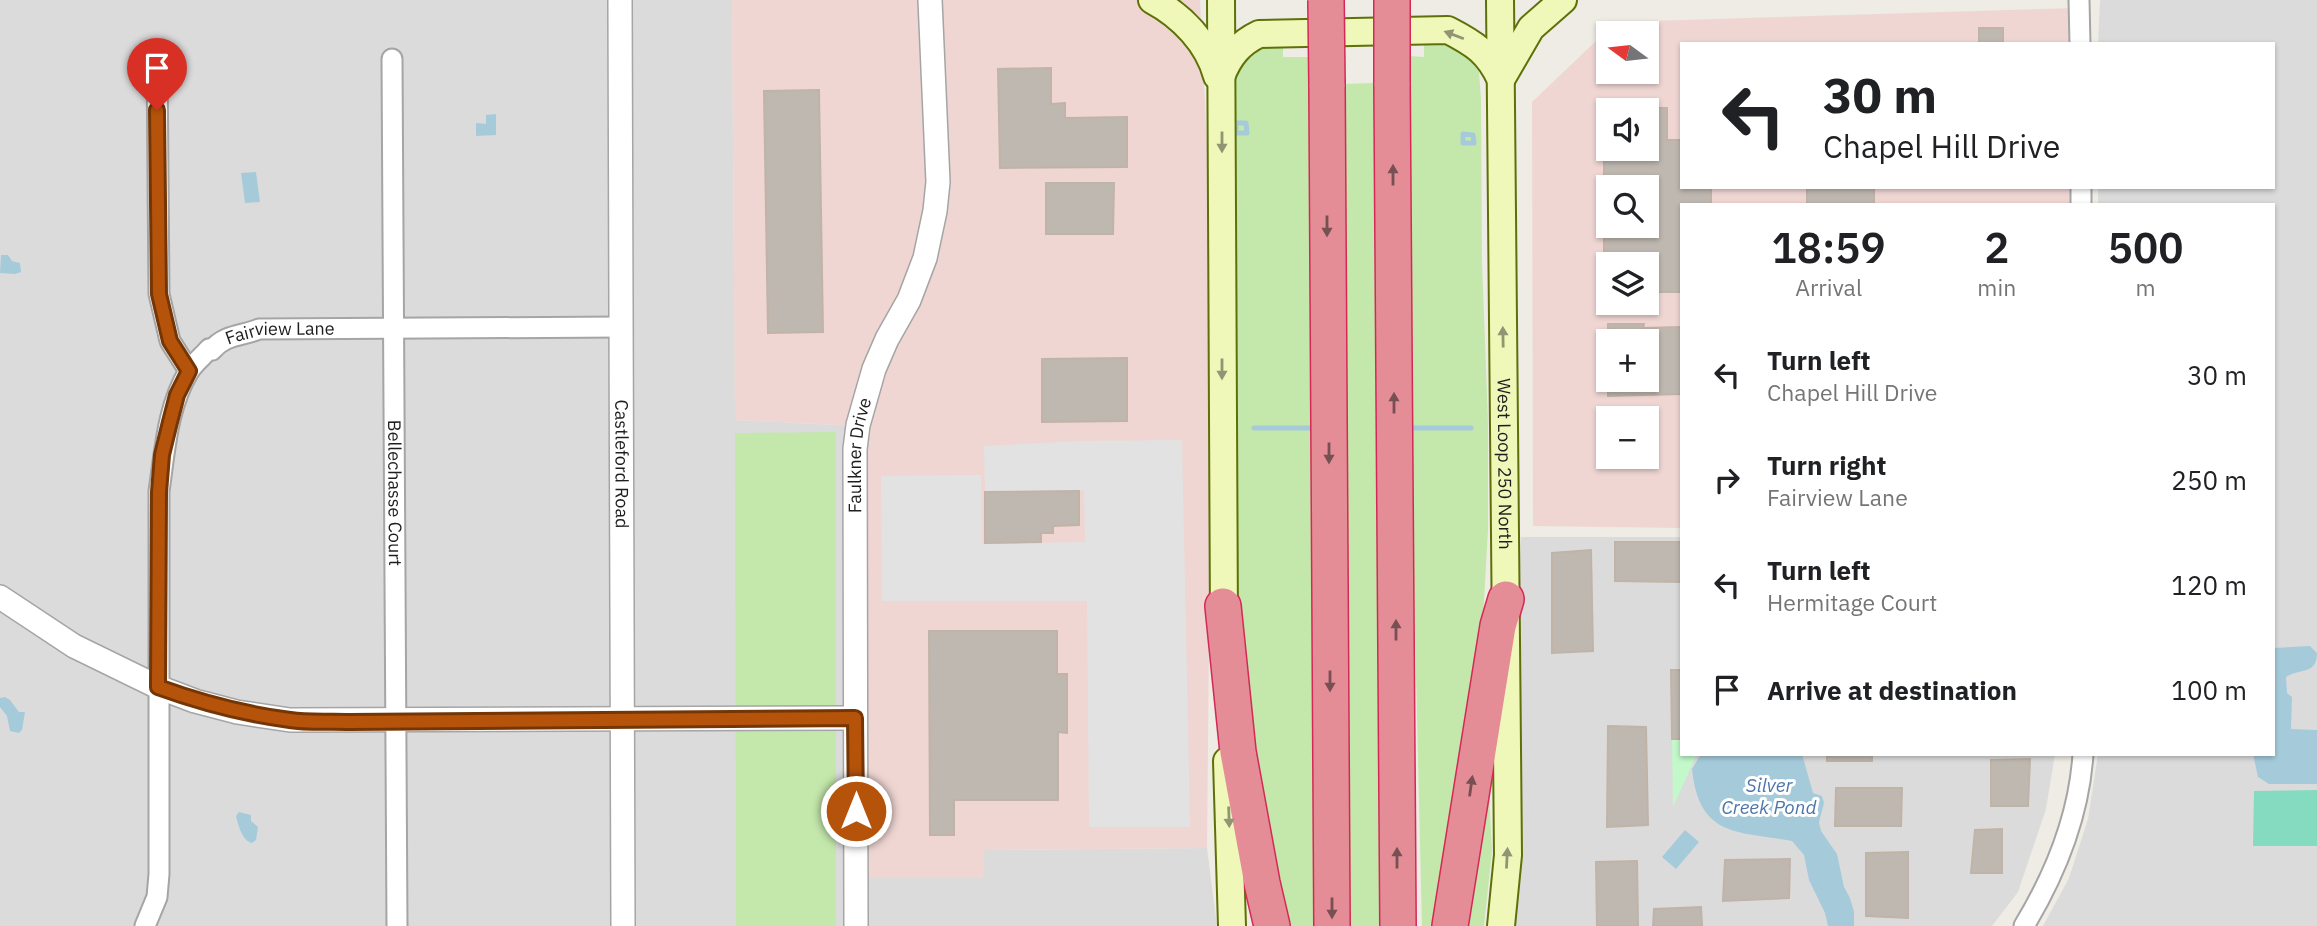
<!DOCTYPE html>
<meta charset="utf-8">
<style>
:root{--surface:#fff;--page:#f2f2f2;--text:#202124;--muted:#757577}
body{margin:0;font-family:"IBM Plex Sans",sans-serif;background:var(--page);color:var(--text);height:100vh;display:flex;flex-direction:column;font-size:26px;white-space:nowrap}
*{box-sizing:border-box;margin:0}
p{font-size:23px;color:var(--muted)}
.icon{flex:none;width:38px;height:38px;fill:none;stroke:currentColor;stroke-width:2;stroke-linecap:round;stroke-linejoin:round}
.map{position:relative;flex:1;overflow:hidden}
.sheet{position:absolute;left:1680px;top:203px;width:595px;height:553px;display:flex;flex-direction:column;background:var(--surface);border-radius:0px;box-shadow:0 2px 5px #0004}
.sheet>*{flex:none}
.hud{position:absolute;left:1680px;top:42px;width:595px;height:147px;border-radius:0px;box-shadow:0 2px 5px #0004;background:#fff;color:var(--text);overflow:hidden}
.needle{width:46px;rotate:285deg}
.fabs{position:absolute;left:1596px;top:21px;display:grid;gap:14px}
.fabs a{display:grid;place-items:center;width:63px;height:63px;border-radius:0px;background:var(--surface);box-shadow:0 2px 5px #0004;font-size:35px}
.pin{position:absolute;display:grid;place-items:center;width:60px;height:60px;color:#fff;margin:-72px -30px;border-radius:50% 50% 50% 0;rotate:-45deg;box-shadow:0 0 7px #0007}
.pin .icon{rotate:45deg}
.me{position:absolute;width:77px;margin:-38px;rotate:0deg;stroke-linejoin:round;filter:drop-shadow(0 0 5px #0008)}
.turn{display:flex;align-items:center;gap:24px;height:147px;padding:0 28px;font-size:32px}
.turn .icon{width:91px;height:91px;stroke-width:2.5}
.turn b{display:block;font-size:49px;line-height:60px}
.eta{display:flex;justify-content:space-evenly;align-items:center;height:119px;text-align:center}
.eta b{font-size:42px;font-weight:600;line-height:49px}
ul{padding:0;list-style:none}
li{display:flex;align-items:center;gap:21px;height:105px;padding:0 28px}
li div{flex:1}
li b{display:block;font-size:26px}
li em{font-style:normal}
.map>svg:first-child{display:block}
.residential{fill:#dcdbdb}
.commercial{fill:#efd6d3;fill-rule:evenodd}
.grass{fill:#c4e7ab}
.park{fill:#c2f8ca}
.pitch{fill:#84dbc0}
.parking{fill:#e2e2e2}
.water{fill:#a5cbdb}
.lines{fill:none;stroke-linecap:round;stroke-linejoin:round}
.stream{stroke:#a5cbdb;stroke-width:5}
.building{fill:#bfb8b0;stroke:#c0b3a7;stroke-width:2;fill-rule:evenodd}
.minor-casing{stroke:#a5a5a5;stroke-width:23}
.tertiary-casing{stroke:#a5a5a5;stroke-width:26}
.secondary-casing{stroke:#5e7108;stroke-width:30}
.motorway-casing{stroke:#d42957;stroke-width:38}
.minor{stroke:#fff;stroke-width:19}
.tertiary{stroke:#fff;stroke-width:23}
.secondary{stroke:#eff7b9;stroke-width:26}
.motorway{stroke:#e48d97;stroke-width:35}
.motorway-bridge-casing{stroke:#d42957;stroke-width:38;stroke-linecap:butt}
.motorway-bridge{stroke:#e48d97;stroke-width:35}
.oneway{fill:#919573}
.oneway2{fill:#775054}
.route-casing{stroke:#753606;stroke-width:18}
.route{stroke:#b45309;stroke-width:12}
.labels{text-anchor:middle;stroke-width:6;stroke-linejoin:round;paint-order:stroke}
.street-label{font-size:18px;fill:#1e1e1e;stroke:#fff}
.water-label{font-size:19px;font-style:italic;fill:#4d75aa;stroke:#fff}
</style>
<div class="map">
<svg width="2317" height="926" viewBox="0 0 2317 926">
<rect width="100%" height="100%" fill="#eeece4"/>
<g class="residential">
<polygon points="0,0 732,0 735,420 858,426 983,878 983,850 1207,848 1217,926 0,926"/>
<polygon points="2100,0 2317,0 2317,926 2043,926 2069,878 2088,819 2098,754 2273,754 2273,205 2098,205 2098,187 2273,187 2273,44 2098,44"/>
<polygon points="1521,537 1682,537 1682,754 2055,754 2046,809 2018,892 1992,926 1506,926"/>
</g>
<g class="commercial">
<polygon points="732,0 1200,0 1208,166 1210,534 1207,848 984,850 983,878 855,878 858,426 735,420"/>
<path d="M2076 8V44H1682V187H2078L2079 205H1682V528L1533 526 1532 102 1616 22ZM1608 33H1647V72H1608ZM1608 110H1647V149H1608ZM1608 187H1647V226H1608ZM1608 264H1647V303H1608ZM1608 341H1647V380H1608ZM1608 418H1647V457H1608Z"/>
</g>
<g class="grass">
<polygon points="1424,42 1444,42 1466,53 1479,72 1481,99 1482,263 1488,423 1488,529 1483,619 1443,926 1422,926 1413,548 1409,56 1424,57"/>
<path d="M1283 44V57H1309L1315 926H1278L1235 587 1233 79C1244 52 1254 48 1283 44Z"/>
<polygon points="1375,83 1383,926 1347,926 1343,84"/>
<polygon points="836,432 836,926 736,926 735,433"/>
<polygon points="1489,792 1492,851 1484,926 1463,926"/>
</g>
<polygon class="park" points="1672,739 1682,739 1682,754 1697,754 1673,807"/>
<polygon class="pitch" points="2317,790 2317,846 2253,846 2254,791"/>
<polygon class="parking" points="1182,440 1190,827 1089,827 1087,601 882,601 881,476 981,475 982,544 1085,542 1084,490 985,492 984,446 1082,441"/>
<g class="water">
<polygon points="496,114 496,135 476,136 476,123 486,124 486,115"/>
<polygon points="256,172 260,202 245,203 241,173"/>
<polygon points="1,255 8,255 12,261 20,263 21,272 15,274 0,273"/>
<path d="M2310 646 2317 653C2317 675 2300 668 2286 677L2287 693 2292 697 2291 729 2317 730V784H2269L2258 777 2253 754H2273V648Z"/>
<polygon points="5,697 10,700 19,712 25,712 22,730 19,733 10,731 7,716 0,707 0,698"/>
<path d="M1701 754H1802L1813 793 1822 796 1824 803 1819 822 1821 831 1837 854 1844 887 1850 898 1854 912V926H1828L1825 913 1809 880 1804 855 1792 841C1738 831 1699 838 1692 769Z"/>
<path d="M239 812 251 815V821L258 827 256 840 252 843C242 841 238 824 236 816Z"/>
<polygon points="1685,830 1699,842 1676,869 1662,857"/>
</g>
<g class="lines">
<g class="stream">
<polygon points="1236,123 1246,123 1247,133 1236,133"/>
<polygon points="1463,134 1473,135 1474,143 1463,143"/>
<polyline points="1254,428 1312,428"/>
<polyline points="1411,428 1471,428"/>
</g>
</g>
<g class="building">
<rect x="1979" y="28" width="24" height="16"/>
<polygon points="1051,68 1051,104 1065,103 1065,118 1127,117 1127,167 1000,168 998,69"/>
<polygon points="819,90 823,332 768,333 764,91"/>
<path d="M1618 108H1667V140H1682V187H1711V205H1682V292H1647V264H1608V292H1598V258H1604V150L1647 149V110H1618ZM1608 187H1647V226H1608Z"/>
<polygon points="1046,183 1114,183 1113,234 1046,234"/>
<rect x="1807" y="187" width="67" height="18"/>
<path d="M1608 324H1644L1643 328 1682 327V394L1608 396ZM1608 341H1647V380H1608Z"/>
<polygon points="1127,358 1127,421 1042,422 1042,359"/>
<polygon points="1079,491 1079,525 1053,526 1053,533 1041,533 1041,542 985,543 985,492"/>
<polygon points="1615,542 1682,542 1682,582 1615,581"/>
<polygon points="1591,550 1593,651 1552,653 1552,553"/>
<polygon points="929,631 1057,631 1057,674 1067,674 1067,733 1058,732 1058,800 954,800 954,835 930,835"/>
<polygon points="1671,670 1682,670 1682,739 1672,739"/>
<polygon points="1608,726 1646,727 1648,825 1607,827"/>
<rect x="1827" y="754" width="45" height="7"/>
<polygon points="2030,759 2028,806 1991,806 1991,760"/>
<polygon points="1836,788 1902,788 1901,826 1835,826"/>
<polygon points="2002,829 2002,873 1971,873 1975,830"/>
<polygon points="1908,852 1908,918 1866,916 1866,853"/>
<polygon points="1790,859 1789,898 1723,901 1725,860"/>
<polygon points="1637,861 1638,926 1597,926 1596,862"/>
<polygon points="1701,907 1702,926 1653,926 1654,909"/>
</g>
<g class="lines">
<defs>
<g id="minor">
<polyline points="2079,0 2080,44"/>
<polyline points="157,58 159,294 170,341 189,371"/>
<path id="s1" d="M392 59 397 926"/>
<polyline points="2081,187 2081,205"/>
<path id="s2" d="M145 926 157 897 159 874V491C165 451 167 407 189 371 194 363 204 355 209 349L212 350C225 334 243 336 259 329L622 327"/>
<path d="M2024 926C2056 873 2079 817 2083 754"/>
</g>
<g id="tertiary">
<path id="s3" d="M620 0 623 926"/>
<polyline points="0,597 74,646 158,687 195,701 237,712 290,720 855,718"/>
<path id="s4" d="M856 926 855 449 858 425 874 369 887 339 909 300 925 258 935 211 938 182 930 0"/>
</g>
<g id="secondary">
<path d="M1152 0C1182 16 1208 43 1217 76"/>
<polyline points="1221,0 1224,625"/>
<path id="s5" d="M1500 0 1508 855 1501 926"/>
<path d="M1221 77C1229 56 1240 43 1259 34L1448 30C1475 44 1488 52 1501 80"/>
<polyline points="1502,78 1531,28 1563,0"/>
<polyline points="1227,761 1232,926"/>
</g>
<g id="motorway">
<polyline points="1392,83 1398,926"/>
<polyline points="1327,84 1332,926"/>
<polyline points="1223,606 1238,752 1262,883 1272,926"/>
<polyline points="1450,926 1498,626 1506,599"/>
</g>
</defs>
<use href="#minor" class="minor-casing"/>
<use href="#tertiary" class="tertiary-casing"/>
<use href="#secondary" class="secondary-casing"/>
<use href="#motorway" class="motorway-casing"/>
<use href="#minor" class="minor"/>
<use href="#tertiary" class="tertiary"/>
<use href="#secondary" class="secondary"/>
<use href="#motorway" class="motorway"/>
<defs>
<g id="motorway-bridge">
<polyline points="1326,0 1327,84"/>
<polyline points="1392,0 1392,83"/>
</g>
</defs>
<use href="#motorway-bridge" class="motorway-bridge-casing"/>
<use href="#motorway-bridge" class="motorway-bridge"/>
</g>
<defs><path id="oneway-solid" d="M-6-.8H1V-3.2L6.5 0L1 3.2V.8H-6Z" transform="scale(1.75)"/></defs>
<g class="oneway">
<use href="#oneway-solid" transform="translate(1454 35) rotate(-159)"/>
<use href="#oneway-solid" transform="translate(1222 142) rotate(90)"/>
<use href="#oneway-solid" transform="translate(1503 337) rotate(-91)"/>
<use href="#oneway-solid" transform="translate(1222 369) rotate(90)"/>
<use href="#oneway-solid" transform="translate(1229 817) rotate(88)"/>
<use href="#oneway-solid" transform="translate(1507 858) rotate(-87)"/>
</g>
<g class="oneway2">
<use href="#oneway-solid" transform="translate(1393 175) rotate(-90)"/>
<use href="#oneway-solid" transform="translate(1327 226) rotate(90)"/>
<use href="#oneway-solid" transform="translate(1394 403) rotate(-90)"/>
<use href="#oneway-solid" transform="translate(1329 453) rotate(90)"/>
<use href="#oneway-solid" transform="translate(1396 630) rotate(-90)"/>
<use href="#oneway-solid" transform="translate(1330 681) rotate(90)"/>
<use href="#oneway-solid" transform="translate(1471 786) rotate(-82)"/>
<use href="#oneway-solid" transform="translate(1397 858) rotate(-90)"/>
<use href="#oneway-solid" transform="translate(1332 908) rotate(90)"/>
</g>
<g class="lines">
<defs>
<path id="route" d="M157 110 159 294 170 341 189 371 177 395 170 422 162 455 159 492 158 687C202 703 244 714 290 720 309 723 330 721 350 722L855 718 856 811"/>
</defs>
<use href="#route" class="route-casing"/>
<use href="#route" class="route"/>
</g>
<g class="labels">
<g class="street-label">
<text dy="6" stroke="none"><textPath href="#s2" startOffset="668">Fairview Lane</textPath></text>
<text dy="6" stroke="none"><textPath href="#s4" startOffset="471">Faulkner Drive</textPath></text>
<text dy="6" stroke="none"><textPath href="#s3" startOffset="464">Castleford Road</textPath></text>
<text dy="6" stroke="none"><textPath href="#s5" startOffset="464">West Loop 250 North</textPath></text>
<text dy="6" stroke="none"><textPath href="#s1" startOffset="434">Bellechasse Court</textPath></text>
</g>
<g class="water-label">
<text x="1769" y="792">Silver<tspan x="1769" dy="22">Creek Pond</tspan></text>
</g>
</g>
</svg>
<div class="fabs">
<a><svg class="needle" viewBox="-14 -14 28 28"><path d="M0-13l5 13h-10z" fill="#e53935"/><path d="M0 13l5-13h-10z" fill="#757577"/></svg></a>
<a><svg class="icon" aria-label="sound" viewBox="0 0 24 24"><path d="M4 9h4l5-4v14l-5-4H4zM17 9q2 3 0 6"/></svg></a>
<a><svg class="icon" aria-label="search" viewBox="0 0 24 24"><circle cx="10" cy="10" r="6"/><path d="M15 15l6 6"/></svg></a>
<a><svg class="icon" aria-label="layers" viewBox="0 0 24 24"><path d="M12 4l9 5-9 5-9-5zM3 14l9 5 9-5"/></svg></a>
<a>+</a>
<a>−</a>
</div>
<div class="pin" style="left:157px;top:110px;background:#d93025"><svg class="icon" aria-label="arrive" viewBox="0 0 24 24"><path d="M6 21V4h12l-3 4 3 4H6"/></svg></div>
<svg class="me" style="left:856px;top:811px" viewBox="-20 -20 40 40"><circle r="17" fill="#b45309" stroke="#fff" stroke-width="3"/><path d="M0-11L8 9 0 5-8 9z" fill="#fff"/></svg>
<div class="hud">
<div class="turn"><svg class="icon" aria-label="left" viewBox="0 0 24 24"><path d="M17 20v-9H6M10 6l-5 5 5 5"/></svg><div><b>30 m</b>Chapel Hill Drive</div></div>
</div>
<section class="sheet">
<div class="eta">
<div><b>18:59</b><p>Arrival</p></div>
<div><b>2</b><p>min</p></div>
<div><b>500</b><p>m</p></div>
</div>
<ul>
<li><svg class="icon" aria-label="left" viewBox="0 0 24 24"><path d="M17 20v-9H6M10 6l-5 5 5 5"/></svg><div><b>Turn left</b><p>Chapel Hill Drive</p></div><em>30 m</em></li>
<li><svg class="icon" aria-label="right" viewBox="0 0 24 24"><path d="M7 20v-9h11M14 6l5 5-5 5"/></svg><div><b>Turn right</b><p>Fairview Lane</p></div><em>250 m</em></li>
<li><svg class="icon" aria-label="left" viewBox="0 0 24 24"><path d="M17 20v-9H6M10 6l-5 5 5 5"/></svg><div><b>Turn left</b><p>Hermitage Court</p></div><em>120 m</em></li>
<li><svg class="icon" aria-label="arrive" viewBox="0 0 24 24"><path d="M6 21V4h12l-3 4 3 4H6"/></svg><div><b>Arrive at destination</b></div><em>100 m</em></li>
</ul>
</section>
</div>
